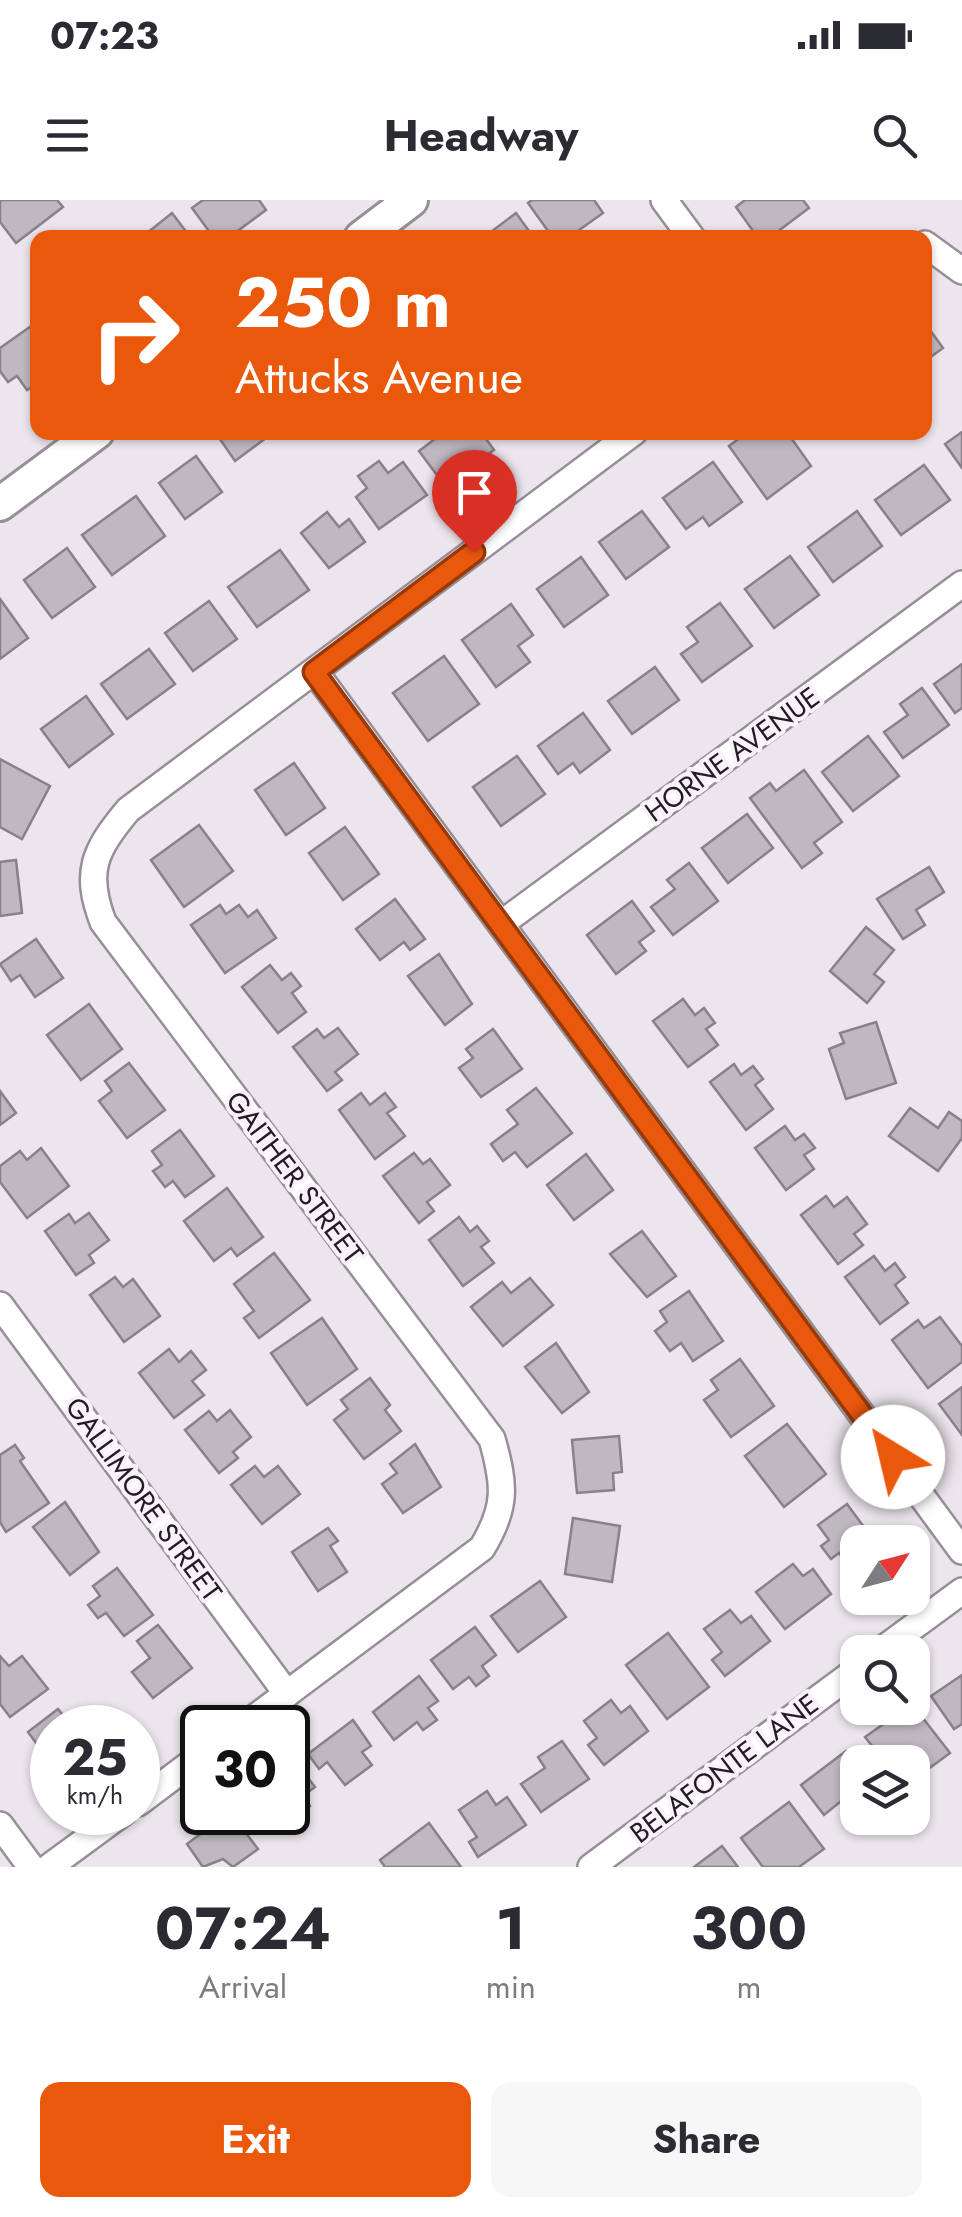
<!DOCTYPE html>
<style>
:root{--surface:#fff;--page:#f7f7f7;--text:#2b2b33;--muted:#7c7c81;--accent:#ea580c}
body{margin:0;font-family:Jost,sans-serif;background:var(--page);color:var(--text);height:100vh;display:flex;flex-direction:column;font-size:38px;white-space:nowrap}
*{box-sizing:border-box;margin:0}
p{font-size:32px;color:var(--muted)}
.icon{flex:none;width:55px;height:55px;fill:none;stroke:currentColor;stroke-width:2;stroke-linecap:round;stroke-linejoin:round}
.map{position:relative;height:1667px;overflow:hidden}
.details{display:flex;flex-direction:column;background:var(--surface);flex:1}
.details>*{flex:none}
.hud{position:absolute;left:30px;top:30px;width:902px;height:210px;border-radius:20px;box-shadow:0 2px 8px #0004;background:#ea580c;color:#fff;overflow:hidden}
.needle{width:65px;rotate:54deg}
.fabs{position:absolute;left:840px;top:1325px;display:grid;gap:20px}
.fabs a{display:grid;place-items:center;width:90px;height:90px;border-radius:20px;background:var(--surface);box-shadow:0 2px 8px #0004;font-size:50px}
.speed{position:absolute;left:30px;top:1505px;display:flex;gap:20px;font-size:50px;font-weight:700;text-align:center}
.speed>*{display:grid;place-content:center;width:130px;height:130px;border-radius:50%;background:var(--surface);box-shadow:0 2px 8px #0004;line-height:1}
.speed small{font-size:25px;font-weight:400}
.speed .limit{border:5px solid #111;border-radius:15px;background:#fff;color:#111}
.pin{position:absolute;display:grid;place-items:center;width:85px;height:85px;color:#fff;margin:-102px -42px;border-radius:50% 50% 50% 0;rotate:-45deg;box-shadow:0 0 10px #0007}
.pin .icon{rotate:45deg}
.me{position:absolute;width:110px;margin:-55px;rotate:324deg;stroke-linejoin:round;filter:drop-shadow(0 0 8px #0008)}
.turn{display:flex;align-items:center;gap:35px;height:210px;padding:0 40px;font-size:45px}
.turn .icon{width:130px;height:130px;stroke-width:2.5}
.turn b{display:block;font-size:70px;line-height:85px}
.eta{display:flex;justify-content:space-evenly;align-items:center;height:170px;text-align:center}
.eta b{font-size:60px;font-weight:700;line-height:70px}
.button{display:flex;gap:20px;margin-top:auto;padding:20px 40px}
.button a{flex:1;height:115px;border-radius:20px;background:var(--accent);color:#fff;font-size:40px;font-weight:700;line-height:115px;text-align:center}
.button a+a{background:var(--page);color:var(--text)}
.status{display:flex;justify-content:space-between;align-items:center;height:70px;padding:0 50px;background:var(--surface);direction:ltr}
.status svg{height:28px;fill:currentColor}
header{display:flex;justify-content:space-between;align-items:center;height:130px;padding:0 40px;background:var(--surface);font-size:45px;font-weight:700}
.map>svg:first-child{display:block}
.building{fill:#bfb8c0;stroke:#888189;stroke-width:2.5}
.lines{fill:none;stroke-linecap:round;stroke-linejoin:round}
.minor-casing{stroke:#968f97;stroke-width:30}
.tertiary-casing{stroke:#968f97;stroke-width:38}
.minor{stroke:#fff;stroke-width:25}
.tertiary{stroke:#fff;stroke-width:32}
.route-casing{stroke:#983908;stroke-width:25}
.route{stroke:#ea580c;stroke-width:18}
.labels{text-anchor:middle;stroke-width:8;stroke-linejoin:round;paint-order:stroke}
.street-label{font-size:28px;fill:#1f1d20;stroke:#f9f2fa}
</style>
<div class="status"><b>07:23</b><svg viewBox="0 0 49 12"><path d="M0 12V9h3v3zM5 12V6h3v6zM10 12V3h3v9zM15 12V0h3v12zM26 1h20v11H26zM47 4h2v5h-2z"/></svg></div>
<header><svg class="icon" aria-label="menu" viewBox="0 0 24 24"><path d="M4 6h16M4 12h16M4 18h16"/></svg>Headway<svg class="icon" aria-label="search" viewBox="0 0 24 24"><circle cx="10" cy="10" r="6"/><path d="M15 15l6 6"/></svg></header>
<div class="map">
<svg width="962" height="1667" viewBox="0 0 962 1667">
<rect width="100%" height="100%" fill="#ece5ed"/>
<g class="building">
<polygon points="0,0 57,0 63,7 16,43 0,22"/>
<polygon points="203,0 259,0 266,10 228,38 214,38 192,8"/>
<polygon points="532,0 594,0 603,13 568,38 553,38 528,3"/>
<polygon points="745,0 803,0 809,8 769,38 758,38 736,7"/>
<polygon points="172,13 191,38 150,38 147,33"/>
<polygon points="516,13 534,38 483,38"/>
<polygon points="925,123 943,148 925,161"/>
<polygon points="34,124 38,183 27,190 17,176 8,182 0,171 0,148"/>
<polygon points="215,232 274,232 235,261"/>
<polygon points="444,232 481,232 494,250 445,286 419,251"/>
<polygon points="748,232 787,232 811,266 767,299 729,246"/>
<polygon points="962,232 962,268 945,244"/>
<polygon points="196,256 222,292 185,319 159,283"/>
<polygon points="379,261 388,273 403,262 427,295 379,329 356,297 367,288 358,276"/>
<polygon points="713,262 742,302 709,326 703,317 686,329 663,298"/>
<polygon points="924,265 950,300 901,335 875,300"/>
<polygon points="136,296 165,336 112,375 82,335"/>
<polygon points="642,311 669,347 626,379 599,342"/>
<polygon points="857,311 882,346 833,382 808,347"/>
<polygon points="327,312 339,327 349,319 365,342 329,368 301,333"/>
<polygon points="67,348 95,387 52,418 24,380"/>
<polygon points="280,350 309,390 257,427 228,387"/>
<polygon points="790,356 819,395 774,428 745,389"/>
<polygon points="581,357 608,395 564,427 537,389"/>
<polygon points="0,399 28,438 0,459"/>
<polygon points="209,401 237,439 193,471 165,433"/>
<polygon points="720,403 752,446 702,482 681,454 698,442 687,427"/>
<polygon points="511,404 533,435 518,446 530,462 496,487 462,440"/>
<polygon points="149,449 175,484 127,519 101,484"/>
<polygon points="444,456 479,504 428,541 393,493"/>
<polygon points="962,464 962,508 955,513 934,484"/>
<polygon points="655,467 679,500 632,534 608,501"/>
<polygon points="922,488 949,525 903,558 884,532 908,515 900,504"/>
<polygon points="86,496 113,534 69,567 41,529"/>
<polygon points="583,513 610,550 580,573 573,563 558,574 538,546"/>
<polygon points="868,536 899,576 853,611 822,572"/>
<polygon points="517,556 545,594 501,626 473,587"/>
<polygon points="0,559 50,586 22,639 0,627"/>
<polygon points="294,563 325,608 286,635 255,590"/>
<polygon points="804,570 842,622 814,643 822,653 802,668 750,598 770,583 776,591"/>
<polygon points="747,614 773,648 728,683 702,648"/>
<polygon points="199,625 233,671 184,707 151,660"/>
<polygon points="345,627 379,674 343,700 309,653"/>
<polygon points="16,660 22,713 0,716 0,662"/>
<polygon points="689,663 718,701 673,735 651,707 675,689 667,680"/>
<polygon points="929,667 944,692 916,710 925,725 903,739 877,699"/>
<polygon points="395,699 425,739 410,750 404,742 380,760 356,729"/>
<polygon points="632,701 654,731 639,742 646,751 616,774 587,735"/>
<polygon points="220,705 226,714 239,705 248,717 257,710 276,738 225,773 191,725"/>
<polygon points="866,727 894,750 874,774 884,782 867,803 830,771"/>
<polygon points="36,739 63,778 35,797 20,775 11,781 0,764"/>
<polygon points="439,754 472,804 445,825 408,776"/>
<polygon points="270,765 282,780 291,773 301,786 292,793 306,812 278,833 242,787"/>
<polygon points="683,799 695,815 704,808 715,823 706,829 718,845 688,867 653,821"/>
<polygon points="89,804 122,849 81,880 47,835"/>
<polygon points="876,822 896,883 846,899 829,849 844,843 840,833"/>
<polygon points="338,828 358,854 335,872 342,880 327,891 293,847 317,829 324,838"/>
<polygon points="493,829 522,869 481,897 459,868 473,858 466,849"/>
<polygon points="129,863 165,910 127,938 99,901 112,891 105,881"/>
<polygon points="734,864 741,875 753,866 763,879 755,885 773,909 746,930 710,882"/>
<polygon points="536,888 572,933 527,967 515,952 503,961 491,944 518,924 507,910"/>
<polygon points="0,891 16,913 0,925"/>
<polygon points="361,893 370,905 385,893 396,907 387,913 405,936 375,959 339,910"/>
<polygon points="910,908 938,928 949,912 962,921 962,938 938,971 889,936"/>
<polygon points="785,926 795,940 804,934 815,948 804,955 814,969 786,990 755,948"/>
<polygon points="180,930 214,976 185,997 173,981 165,987 153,971 162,965 152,951"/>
<polygon points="41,948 69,986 27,1018 0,982 0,966 20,951 27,960"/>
<polygon points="414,953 423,964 430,959 450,985 427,1002 434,1011 419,1023 383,976"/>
<polygon points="586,954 613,990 574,1020 547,985"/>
<polygon points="227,988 263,1037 237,1056 231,1048 214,1061 184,1021"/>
<polygon points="826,996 834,1007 847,997 867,1024 854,1034 863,1045 838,1064 801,1015"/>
<polygon points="89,1013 109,1040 89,1055 94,1063 76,1075 45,1031 69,1014 75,1023"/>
<polygon points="459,1017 470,1032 477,1026 489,1041 481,1047 494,1063 463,1086 429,1040"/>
<polygon points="642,1031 676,1076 647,1097 610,1054"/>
<polygon points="274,1053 310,1100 259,1138 244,1118 254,1111 234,1084"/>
<polygon points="874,1056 885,1071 895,1063 905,1077 895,1085 908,1103 880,1124 845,1077"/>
<polygon points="115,1077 123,1087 133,1079 160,1116 124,1142 90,1095"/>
<polygon points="530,1078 553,1105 503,1146 471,1107 502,1082 511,1093"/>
<polygon points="689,1091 723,1141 693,1161 681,1143 670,1151 655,1131 667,1122 660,1111"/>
<polygon points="940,1117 962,1146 962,1162 928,1188 892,1140 918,1120 924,1128"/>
<polygon points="322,1118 357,1169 307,1205 271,1153"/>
<polygon points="556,1143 589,1192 562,1213 525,1167"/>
<polygon points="169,1149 179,1162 191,1151 206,1170 192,1181 204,1195 174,1218 139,1173"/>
<polygon points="740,1159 774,1206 731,1237 704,1200 718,1190 711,1180"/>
<polygon points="370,1178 390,1205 385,1210 401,1231 364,1259 334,1220 348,1209 341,1200"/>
<polygon points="962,1187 962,1235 939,1204"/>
<polygon points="230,1210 251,1237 233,1252 238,1258 219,1273 185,1230 209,1211 217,1221"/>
<polygon points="787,1224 826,1274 784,1307 745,1256"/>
<polygon points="619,1236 622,1272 613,1273 614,1290 577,1293 572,1240"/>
<polygon points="415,1244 441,1287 403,1313 382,1284 397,1273 390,1264"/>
<polygon points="15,1245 24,1258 20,1261 49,1303 6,1332 0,1322 0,1255"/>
<polygon points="255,1266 264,1277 278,1266 300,1294 262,1324 231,1285"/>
<polygon points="65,1302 99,1352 70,1375 33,1327"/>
<polygon points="847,1304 875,1342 858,1342 858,1366 852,1371 839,1353 831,1359 821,1346 829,1340 818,1325"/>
<polygon points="573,1318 620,1326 612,1382 565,1374"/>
<polygon points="328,1328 338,1341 330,1346 347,1372 318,1391 292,1352"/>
<polygon points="793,1364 803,1376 813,1369 831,1394 785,1429 756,1392"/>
<polygon points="117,1368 153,1415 124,1436 106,1413 98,1418 88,1405 100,1396 93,1386"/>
<polygon points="540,1381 566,1417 518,1452 491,1416"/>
<polygon points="730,1410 741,1423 751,1416 770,1441 725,1476 712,1460 722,1452 704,1429"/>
<polygon points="158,1425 192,1468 153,1498 132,1472 150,1458 137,1441"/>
<polygon points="475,1427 496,1455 482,1466 489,1476 476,1486 469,1477 453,1489 431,1460"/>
<polygon points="668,1433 709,1487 667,1519 626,1465"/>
<polygon points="0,1456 9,1466 22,1456 48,1489 10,1517 0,1504"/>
<polygon points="962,1475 962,1524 954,1529 931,1496"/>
<polygon points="419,1476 438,1501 428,1508 437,1520 423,1530 417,1522 394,1540 373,1512"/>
<polygon points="611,1500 621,1513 630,1506 648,1531 604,1565 588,1545 597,1538 584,1521"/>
<polygon points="912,1504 950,1553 912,1581 912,1562 885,1562 865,1537"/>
<polygon points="58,1509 67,1520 79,1511 91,1526 52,1528 52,1565 28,1532"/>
<polygon points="353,1520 371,1546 362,1552 372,1565 345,1585 327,1562 319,1569 308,1554"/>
<polygon points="562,1541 589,1579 541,1612 521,1584 545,1568 538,1557"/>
<polygon points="846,1551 858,1565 858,1603 848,1611 840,1602 824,1615 801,1585"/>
<polygon points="296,1562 315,1587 303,1596 310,1606 275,1632 260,1612 288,1612 288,1568"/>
<polygon points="487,1591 496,1605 507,1597 526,1625 478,1657 469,1642 477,1637 459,1610"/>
<polygon points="789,1602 824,1649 799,1667 763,1667 741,1638"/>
<polygon points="230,1612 258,1649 233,1667 223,1659 203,1667 187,1644"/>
<polygon points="429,1623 461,1667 385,1667 380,1660"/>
<polygon points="722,1646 738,1667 694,1667"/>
</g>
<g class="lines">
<defs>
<g id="minor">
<polyline points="664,0 692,38"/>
<polyline points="925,44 962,71"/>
<polyline points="315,472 962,1351"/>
<polyline points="501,724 962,384"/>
<polyline points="0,1105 287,1494"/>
<polyline points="879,1452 962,1391"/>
<path d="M241 1528 482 1348C507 1307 505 1285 492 1239L103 722C84 672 94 651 128 610L634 232"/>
<polyline points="138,1603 202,1555"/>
<polyline points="0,1625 31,1667"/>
<polyline points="49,1667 124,1612"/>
<polyline points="591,1667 858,1469"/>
</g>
<g id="tertiary">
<polyline points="361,38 411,0"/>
<polyline points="0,304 97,232"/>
</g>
</defs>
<use href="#minor" class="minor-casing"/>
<use href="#tertiary" class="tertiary-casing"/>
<use href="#minor" class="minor"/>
<use href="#tertiary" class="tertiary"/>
</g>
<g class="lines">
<defs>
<polyline id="route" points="474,352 314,472 893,1257"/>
</defs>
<use href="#route" class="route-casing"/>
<use href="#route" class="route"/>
</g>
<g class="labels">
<g class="street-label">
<text transform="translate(732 554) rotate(-36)" y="10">HORNE AVENUE</text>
<text transform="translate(295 977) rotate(53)" y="10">GAITHER STREET</text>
<text transform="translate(144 1299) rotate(54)" y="10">GALLIMORE STREET</text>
<text transform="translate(724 1568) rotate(-37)" y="10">BELAFONTE LANE</text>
</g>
</g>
</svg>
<div class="fabs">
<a><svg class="needle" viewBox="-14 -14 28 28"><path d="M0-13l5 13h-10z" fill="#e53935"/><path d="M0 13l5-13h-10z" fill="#7c7c81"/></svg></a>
<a><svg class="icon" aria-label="search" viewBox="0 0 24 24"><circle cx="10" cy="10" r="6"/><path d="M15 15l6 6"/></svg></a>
<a><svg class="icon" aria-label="layers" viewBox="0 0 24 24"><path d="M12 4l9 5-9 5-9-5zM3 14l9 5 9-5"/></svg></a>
</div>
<div class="speed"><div>25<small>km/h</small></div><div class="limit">30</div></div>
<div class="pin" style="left:474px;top:352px;background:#d93025"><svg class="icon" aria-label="arrive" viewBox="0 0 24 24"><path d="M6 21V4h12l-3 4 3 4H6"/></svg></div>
<svg class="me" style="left:893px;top:1257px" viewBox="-20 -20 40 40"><circle r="19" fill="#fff"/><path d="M0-13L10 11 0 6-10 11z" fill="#ea580c"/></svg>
<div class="hud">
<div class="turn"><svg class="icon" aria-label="right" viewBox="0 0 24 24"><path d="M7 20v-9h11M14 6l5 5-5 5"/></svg><div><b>250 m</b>Attucks Avenue</div></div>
</div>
</div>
<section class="details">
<div class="eta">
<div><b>07:24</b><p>Arrival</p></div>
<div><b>1</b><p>min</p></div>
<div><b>300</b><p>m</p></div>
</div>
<div class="button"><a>Exit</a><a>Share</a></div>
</section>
